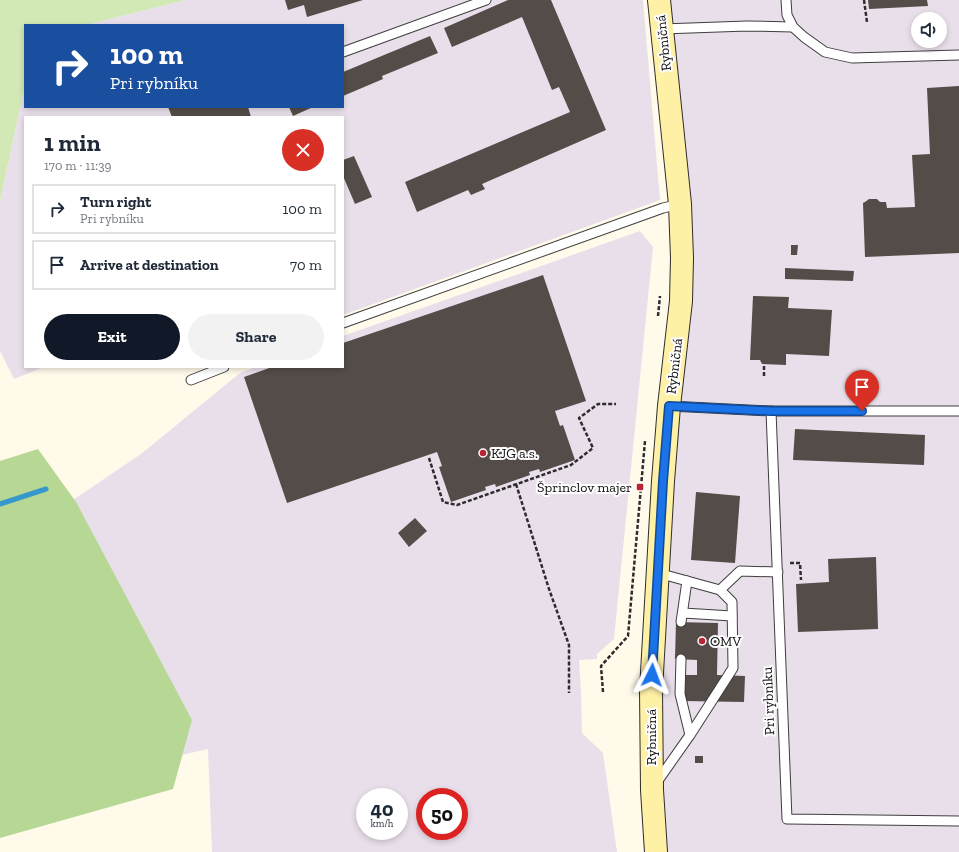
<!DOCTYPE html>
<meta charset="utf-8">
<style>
:root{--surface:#fff;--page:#f2f2f3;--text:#1f2937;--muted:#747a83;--line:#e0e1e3;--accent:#111827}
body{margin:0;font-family:"Zilla Slab",serif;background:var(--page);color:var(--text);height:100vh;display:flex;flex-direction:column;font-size:15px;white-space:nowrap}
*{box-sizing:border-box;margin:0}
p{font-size:13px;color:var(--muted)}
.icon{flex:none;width:22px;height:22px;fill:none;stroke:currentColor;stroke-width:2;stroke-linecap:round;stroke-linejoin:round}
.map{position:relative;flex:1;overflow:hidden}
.drawer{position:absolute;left:24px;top:116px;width:320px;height:252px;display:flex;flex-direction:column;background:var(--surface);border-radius:0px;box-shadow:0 2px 6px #0003}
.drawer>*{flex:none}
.top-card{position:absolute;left:24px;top:24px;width:320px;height:84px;border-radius:0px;box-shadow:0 2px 6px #0003;background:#1a4fa0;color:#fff;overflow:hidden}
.fabs{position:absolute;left:911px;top:12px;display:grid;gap:8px}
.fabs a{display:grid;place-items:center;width:36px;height:36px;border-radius:50%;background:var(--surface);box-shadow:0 2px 6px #0003;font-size:20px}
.speed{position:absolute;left:356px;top:788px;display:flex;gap:8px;font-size:20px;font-weight:700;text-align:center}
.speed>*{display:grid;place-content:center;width:52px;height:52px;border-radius:50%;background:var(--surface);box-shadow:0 2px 6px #0003;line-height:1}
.speed small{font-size:10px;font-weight:400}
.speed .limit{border:6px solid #d22;background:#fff;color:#111}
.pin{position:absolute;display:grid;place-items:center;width:34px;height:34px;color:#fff;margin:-41px -17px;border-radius:50% 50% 50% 0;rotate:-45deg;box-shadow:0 0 4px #0007}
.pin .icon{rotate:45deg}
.me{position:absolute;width:44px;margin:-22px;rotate:3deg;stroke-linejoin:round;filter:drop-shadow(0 0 3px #0008)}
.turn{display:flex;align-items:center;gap:14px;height:84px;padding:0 20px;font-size:18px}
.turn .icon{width:52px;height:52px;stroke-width:2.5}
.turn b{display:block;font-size:28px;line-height:34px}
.round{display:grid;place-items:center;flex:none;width:42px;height:42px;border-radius:21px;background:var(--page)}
.summary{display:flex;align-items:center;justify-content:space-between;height:68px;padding:0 20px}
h1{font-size:24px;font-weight:700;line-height:30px}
.action{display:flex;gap:8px;margin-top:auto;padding:8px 20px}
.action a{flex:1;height:46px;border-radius:24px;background:var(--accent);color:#fff;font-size:16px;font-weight:700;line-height:46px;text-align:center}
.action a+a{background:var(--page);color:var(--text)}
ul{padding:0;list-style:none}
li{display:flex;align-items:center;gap:12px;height:50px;margin:0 8px 6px;padding:0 12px;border:2px solid var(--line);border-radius:0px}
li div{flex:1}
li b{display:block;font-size:15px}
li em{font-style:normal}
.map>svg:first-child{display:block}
.industrial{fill:#e9dfea;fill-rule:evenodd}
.green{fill:#d2e8b5}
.forest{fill:#b6d894}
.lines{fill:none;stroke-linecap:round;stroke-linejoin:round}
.stream{stroke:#3798cb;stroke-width:5}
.building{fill:#544c48}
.lane-casing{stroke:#3e3e3e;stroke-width:11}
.secondary-casing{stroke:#2d2d2d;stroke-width:24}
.path{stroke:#2d2d2d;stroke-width:2.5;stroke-dasharray:4 2;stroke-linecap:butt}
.lane{stroke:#fff;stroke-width:9}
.secondary{stroke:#fef0a5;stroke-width:22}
.route-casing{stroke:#114b97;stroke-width:10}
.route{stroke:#1a73e8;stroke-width:7}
.poi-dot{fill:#b92534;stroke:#fff;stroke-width:1.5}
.labels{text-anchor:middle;stroke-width:4;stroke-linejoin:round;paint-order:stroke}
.street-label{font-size:14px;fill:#0b0b0b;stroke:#fff}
.poi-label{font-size:14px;fill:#0b0b0b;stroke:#fff;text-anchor:start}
</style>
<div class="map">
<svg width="959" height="852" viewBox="0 0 959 852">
<rect width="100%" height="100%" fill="#fffaea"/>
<g class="industrial">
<polygon points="185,0 643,0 660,200 343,315 343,117 25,117 25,367 44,367 14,379 0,351 0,201 25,85 25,107 343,107 343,25 86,25"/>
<path d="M659 0H959V852H656L652 790 678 337ZM918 19H940V41H918Z"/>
<path d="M640 231 653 247 614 639 597 654V659L579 660 581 692 582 733 603 753 617 852H212L208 749 168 758 67 504 141 454 240 373 256 367H343V336ZM365 797H399V831H365ZM425 797H459V831H425Z"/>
</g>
<polygon class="green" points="0,0 185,0 86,25 25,25 25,85 0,201"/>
<polygon class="forest" points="38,449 76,502 192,720 173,789 0,838 0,461"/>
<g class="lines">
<polyline class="stream" points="0,504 46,489"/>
</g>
<g class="building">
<polygon points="285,0 363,0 307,17 304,5 288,10"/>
<polygon points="508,0 551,0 606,130 482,184 485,189 471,195 468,190 417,212 405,182 570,112 559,87 552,90 522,17 452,47 444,28"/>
<polygon points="868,0 927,0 928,6 869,9"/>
<polygon points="430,36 438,53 382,76 383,79 343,96 343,72"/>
<polygon points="959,86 959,253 865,257 863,203 865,202 869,199 877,199 880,202 886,202 887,208 915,207 912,155 930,154 927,88"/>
<polygon points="168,107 248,107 251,117 172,117"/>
<polygon points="289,107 313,107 293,116"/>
<polygon points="354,156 372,197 355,204 343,176 343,160"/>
<polygon points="791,245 798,245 797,255 791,255"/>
<polygon points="785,268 854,271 853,281 785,279"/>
<polygon points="543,275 586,401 555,411 560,426 563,425 575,460 540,472 539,469 529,472 530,475 496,487 495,484 485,487 486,490 451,502 439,467 442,466 437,452 287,503 244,377 272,367 343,367 343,343"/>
<polygon points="753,296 789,297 788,308 832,310 829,356 786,354 786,365 762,364 760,360 750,360"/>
<polygon points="795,429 925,435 924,465 793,460"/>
<polygon points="696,492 740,496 735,563 691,560"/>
<polygon points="415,518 427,531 409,547 398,533"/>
<polygon points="876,557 878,629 798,632 796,584 829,582 828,559"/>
<polygon points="676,622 718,623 717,675 745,676 744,702 683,701 682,675 697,675 697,660 675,659"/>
<rect x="695" y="756" width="8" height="7"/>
</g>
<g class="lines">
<defs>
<g id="lane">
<polyline points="786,0 787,15 793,27 804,37 825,52 852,58 959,55"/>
<polyline points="662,29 747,26 793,27"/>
<polyline points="343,52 486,0"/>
<polyline points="343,323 663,208 680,204"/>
<polyline points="191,380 224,367"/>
<polyline points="669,406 771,411 959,411"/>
<polyline points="771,411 787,819 959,821"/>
<polyline points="720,590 740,571 778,572"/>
<polyline points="683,613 732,616"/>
<polyline points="681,622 687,581"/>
<polyline points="681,659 680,694 690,735"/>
<polyline points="657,782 690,735 733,668 732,602 720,590 658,573"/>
</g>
<polyline id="secondary" points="656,852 652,790 651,690 663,481 669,406 681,301 682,258 680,204 659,0"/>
</defs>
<use href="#lane" class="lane-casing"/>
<use href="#secondary" class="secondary-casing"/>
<g class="path">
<polyline points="864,0 867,22"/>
<polyline points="658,316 660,296"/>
<polyline points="764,376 764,365"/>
<polyline points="429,458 443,502 457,505 571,465 593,448 579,418 598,404 616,404"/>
<polyline points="516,484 549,589 569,645 569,693"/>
<polyline points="790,563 800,563 801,580"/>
<polyline points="603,692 601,666 628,636 645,441"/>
</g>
<use href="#lane" class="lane"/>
<use href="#secondary" class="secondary"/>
</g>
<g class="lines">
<defs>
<polyline id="route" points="652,675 663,481 669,406 771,411 862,411"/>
</defs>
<use href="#route" class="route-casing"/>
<use href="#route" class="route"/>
</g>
<g class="poi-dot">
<circle cx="483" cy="453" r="4"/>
<rect x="636" y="483" width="8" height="8" rx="2"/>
<circle cx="702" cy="641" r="4"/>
</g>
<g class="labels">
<g class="street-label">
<text transform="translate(663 43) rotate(-96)" y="5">Rybničná</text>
<text transform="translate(674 366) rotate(-83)" y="5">Rybničná</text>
<text transform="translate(768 701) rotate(-92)" y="5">Pri rybníku</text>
<text transform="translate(651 737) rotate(-90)" y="5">Rybničná</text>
</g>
<g class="poi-label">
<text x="491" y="458">KJG a.s.</text>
<text x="632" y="492" text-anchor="end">Šprinclov majer</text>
<text x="710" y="646">OMV</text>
</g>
</g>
</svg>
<div class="fabs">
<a><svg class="icon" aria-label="sound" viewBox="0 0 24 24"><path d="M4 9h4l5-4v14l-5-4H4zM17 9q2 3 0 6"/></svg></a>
</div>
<div class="speed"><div>40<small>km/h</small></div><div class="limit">50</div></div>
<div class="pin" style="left:862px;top:411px;background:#d93025"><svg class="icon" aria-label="arrive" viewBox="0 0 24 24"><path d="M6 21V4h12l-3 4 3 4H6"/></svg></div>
<svg class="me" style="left:652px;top:675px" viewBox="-20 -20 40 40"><path d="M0-17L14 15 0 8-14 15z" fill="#1a73e8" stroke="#fff" stroke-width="4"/></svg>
<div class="top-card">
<div class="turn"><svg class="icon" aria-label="right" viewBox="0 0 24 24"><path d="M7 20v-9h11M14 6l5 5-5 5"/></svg><div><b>100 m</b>Pri rybníku</div></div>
</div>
<section class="drawer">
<div class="summary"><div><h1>1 min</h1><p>170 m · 11:39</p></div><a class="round" style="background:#d93025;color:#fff"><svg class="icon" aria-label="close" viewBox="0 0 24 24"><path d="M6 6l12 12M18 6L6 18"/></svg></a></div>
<ul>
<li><svg class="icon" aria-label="right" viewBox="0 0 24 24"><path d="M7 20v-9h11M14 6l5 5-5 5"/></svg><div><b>Turn right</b><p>Pri rybníku</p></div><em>100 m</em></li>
<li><svg class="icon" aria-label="arrive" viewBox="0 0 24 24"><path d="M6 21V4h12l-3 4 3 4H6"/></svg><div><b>Arrive at destination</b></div><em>70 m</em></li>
</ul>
<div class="action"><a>Exit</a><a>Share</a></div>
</section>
</div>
